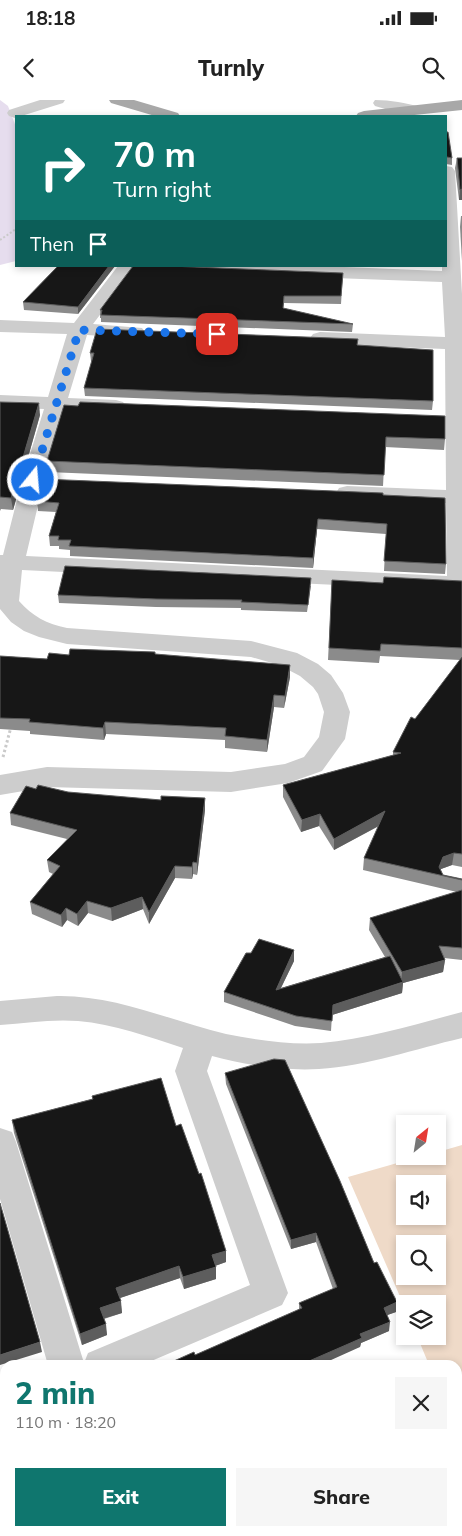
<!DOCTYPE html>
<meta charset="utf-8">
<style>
:root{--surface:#fff;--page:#f6f6f6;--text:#222;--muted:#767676;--accent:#0f766e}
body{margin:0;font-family:Mulish,sans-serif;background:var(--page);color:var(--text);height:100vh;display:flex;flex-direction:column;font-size:19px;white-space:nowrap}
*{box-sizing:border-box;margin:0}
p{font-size:16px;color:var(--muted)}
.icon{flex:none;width:28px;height:28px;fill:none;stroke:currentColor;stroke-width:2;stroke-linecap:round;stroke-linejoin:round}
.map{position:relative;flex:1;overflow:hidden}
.panel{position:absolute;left:0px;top:1260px;width:462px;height:176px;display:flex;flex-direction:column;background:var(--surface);border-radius:15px 15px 0 0;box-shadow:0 2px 8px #0003}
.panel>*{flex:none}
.top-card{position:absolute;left:15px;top:15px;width:432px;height:152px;border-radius:0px;box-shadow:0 2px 8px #0003;background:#0f766e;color:#fff;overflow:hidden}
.needle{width:32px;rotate:30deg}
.fabs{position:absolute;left:396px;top:1015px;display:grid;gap:10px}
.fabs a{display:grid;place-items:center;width:50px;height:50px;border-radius:0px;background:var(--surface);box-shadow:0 2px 8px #0003;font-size:25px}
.pin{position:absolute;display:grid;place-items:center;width:42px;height:42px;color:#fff;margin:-21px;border-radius:10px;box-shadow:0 2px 8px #0006}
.me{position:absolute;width:55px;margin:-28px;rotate:17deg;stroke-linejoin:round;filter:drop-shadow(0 0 4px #0008)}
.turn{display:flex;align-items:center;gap:18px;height:105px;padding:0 15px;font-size:22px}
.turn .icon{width:65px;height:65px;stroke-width:2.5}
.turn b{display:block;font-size:35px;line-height:42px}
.then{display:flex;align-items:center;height:48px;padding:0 15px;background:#0003;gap:10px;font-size:19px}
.round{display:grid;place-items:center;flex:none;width:52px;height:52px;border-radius:0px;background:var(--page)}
.summary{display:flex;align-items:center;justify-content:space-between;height:85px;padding:0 15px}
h1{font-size:30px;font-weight:800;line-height:38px;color:var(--accent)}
.action{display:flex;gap:10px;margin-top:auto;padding:10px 15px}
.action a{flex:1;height:58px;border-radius:0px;background:var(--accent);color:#fff;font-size:20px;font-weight:800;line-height:58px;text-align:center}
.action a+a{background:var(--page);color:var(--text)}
.status{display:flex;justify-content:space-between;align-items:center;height:35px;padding:0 25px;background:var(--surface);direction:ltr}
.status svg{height:14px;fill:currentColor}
header{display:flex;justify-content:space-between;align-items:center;height:65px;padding:0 15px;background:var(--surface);font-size:22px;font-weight:800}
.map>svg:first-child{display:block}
.green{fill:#e6ddee}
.water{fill:#efdac8;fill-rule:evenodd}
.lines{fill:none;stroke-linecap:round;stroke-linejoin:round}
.path-far1{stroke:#cacaca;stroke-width:2;stroke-dasharray:2 2;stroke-linecap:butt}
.path{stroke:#cacaca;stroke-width:3;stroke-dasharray:2.5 2.5;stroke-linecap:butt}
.minor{fill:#cdcdcd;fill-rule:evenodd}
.major{fill:#a8a8a8;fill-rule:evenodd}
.wall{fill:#8b8b8b}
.shaded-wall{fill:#5d5d5d}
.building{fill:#171717;stroke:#5d5d5d}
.route{stroke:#1a73e8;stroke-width:9;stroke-dasharray:0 16.2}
</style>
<div class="status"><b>18:18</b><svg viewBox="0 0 49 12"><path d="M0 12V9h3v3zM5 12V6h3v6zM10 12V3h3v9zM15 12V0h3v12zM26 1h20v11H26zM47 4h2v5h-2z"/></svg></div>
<header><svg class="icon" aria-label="back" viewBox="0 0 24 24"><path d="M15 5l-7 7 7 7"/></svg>Turnly<svg class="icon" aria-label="search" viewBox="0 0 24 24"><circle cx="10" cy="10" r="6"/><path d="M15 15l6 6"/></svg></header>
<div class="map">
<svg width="462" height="1436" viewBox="0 0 462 1436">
<rect width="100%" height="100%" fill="#fff"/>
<polygon class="green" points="0,0 8,6 16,27 16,161 0,165"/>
<path class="water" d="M462 1045V1436H0V1433L5 1431H458V1265H416L427 1260 417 1236H438V1204H405V1208L348 1077 422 1056H438V1052ZM405 1084H438V1116H405ZM405 1144H438V1176H405Z"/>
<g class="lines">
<polyline class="path-far1" points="0,140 16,129"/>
<polyline class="path" points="3,657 11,627"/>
<g class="minor">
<polygon points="40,0 65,0 63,3 15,18 9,16 7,13 9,10"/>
<path d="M375 0C391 0 405 3 421 7L423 10 421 13C407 17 389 10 375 6L373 3Z"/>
<path d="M446 66 452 67 455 71 462 194V491L22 470 19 501C32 516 47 524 67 528L251 541 297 553 318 564 331 575 343 593 350 612 345 639 322 671 288 683 231 692 47 687 0 695V675L47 667 231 672 285 664 304 657 319 637 324 612 318 594 313 587 300 576 279 565 251 557 67 544 39 537 24 531 11 522 0 509V455H3L22 380 44 309 0 307V295L48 297 67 234 0 232V220L74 223 118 166H137L93 224 142 228 145 232 142 236 135 238 87 235 68 298 116 300 123 302 126 306 123 310 116 312 65 310 44 380 26 456 447 476 446 403 347 400 339 398 336 393 339 388 347 386 446 390 445 249 320 244 313 242 310 238 313 234 320 232 445 237 442 182 170 172 163 170 161 166H320L442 171V166H446Z"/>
<path d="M57 896C116 895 171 921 226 934 256 940 290 945 321 943 369 939 416 924 462 912V938C415 949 367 966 319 969 283 971 246 965 212 956L207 971 288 1193 282 1205 142 1265H48L0 1099V1028L12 1032 16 1042 84 1263 88 1253 250 1185 175 971 183 948C149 937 114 924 78 921 52 919 26 923 0 925V901Z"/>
<polygon points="5,1289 5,1325 0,1327 0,1291"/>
</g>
<g class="major">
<polygon points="109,0 134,0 178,13 180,16 155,16 111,3"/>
<polygon points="462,0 462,10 405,16 356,16 358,13 364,11"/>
</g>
</g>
<g class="wall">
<polygon points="446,32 452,58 452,65 446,64"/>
<polygon points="457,58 462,100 459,100 455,68"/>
<polygon points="461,116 462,116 462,161 460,127"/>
<polygon points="58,166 115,166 78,214 24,210 23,202"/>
<polygon points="343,173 341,204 284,203 283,208 353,224 352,232 101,222 101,218 100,218 100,210"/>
<polygon points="357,245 433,301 432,310 85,296 84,288 92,261 91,261 90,253"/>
<polygon points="0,302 40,315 13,410 1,409 0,411"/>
<polygon points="445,316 445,339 444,350 385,347 383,386 48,372 47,361"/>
<polygon points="383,395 446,464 445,474 384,471 386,434 317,429 313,468 70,456 70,450 59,449 59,446 50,446 49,436 56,412 38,411 37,401"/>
<polygon points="332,480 383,483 462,481 462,767 452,765 441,769 441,770 443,775 462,779 462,860 444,858 445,860 443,872 403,883 402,893 332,915 331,931 295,926 224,902 224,892 294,850 294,861 281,888 385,857 369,830 370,818 457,792 363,770 364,758 379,726 334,750 319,726 301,732 283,697 283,685 393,655 393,652 415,619 460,560 380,556 379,563 328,560"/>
<polygon points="311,486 307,512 241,510 241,508 156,507 59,503 58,495"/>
<polygon points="155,554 290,577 284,608 274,607 267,652 225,648 225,640 106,634 104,640 30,634 30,631 0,629 0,556 47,559 69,555"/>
<polygon points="36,689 68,692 205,710 197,775 193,774 192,779 175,778 149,824 143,809 112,821 88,813 78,826 67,820 62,827 32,814 30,802 53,774 49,772 47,760 67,739 11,725 10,713"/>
<polygon points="225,973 374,1163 397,1202 396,1212 387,1215 389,1231 361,1243 360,1247 195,1255 299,1210 299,1203 333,1189 316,1142 291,1149 226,984"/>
<polygon points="92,996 176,1026 226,1151 226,1162 215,1166 216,1179 184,1189 180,1178 120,1198 122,1213 104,1219 107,1235 82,1245 14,1033 12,1020 92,999"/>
</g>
<g class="shaded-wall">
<polygon points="462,89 462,100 459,100 460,90"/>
<polygon points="109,166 115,166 78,214 78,207"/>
<polygon points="39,303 40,315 13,410 11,398"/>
<polygon points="318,419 317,429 313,468 313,458"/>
<polygon points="290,565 290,577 284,608 285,596"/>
<polygon points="274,595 274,607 267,652 267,640"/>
<polygon points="105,622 106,634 104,640 103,628"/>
<polygon points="205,698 205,710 197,775 197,763"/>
<polygon points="385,711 384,723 334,750 334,739"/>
<polygon points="320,714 319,726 301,732 302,720"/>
<polygon points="454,753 452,765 441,769 439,775 439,767 443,757"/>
<polygon points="193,762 193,774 192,779 192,767"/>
<polygon points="175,766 175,778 149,824 149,812"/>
<polygon points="142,797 143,809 112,821 111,808"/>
<polygon points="87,801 88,813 78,826 77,814"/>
<polygon points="66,808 67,820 62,827 61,815"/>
<polygon points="294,850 294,861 275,900 276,890"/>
<polygon points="445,860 443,872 403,883 402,893 332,915 333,905 401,883 402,872"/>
<polygon points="316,1133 316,1142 291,1149 291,1140"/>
<polygon points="226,1151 226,1162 212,1167 212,1155"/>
<polygon points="179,1166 180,1178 117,1199 116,1188"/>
<polygon points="216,1167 216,1179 184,1189 183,1177"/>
<polygon points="121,1201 122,1213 102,1219 100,1208"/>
<polygon points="397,1202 396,1212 382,1217 384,1208"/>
<polygon points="390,1222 389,1231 361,1243 360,1247 320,1265 300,1265 360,1234"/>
<polygon points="106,1224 107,1235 82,1245 80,1234"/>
<polygon points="40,1242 42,1252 0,1265 0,1255"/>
<polygon points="2,1389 4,1397 0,1399 0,1390"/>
</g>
<g class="building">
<polygon points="446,32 448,32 452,58 447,57 446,58"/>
<polygon points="457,58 462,58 462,89 460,90"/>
<polygon points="58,166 109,166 78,207 23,202"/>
<polygon points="133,166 169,166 343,173 341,196 284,196 283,208 353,224 101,215 102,210 100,210"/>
<polygon points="97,229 358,239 357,245 433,250 433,301 84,288 94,253 90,253"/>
<polygon points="0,302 39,303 11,398 0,397"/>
<polygon points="80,302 445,316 445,339 386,337 384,375 47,361 64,305 78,306"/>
<polygon points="42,379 383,393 383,395 445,398 446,464 384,461 387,424 318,419 313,458 69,446 71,440 58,440 59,436 49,436 59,403 37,401"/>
<polygon points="65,466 311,478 308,505 241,502 242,500 156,499 58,495"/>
<polygon points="384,477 462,481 462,548 381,544 380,551 329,548 332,480 383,483"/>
<polygon points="70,549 155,552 155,554 290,565 285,596 274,595 267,640 225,636 226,628 105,622 103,628 29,622 30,619 0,618 0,556 47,559 49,553 69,555"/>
<polygon points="462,557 462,754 454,753 443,757 439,767 443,775 462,779 462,780 364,758 385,711 334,739 320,714 302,720 283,685 401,653 393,652 411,617 415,619"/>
<polygon points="38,685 68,692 161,700 161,696 205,698 197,763 193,762 192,767 175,766 149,812 142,797 111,808 87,801 77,814 66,808 61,815 30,802 60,766 47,760 77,730 10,713 26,686 36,689"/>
<polygon points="462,790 462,848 439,846 445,860 402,872 370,818"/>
<polygon points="259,839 294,850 276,890 390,856 403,882 333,905 332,921 296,916 224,892 246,853 251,853"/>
<polygon points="274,959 285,960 340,1081 374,1163 377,1162 397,1202 384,1208 390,1222 360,1234 362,1238 300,1265 165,1265 194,1252 195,1255 302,1208 299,1203 337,1187 316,1133 291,1140 225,973"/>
<polygon points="161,978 176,1026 181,1024 199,1074 201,1073 226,1151 212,1155 216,1167 183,1177 179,1166 116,1188 121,1201 100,1208 106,1224 80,1234 12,1020 93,999 92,996"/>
<polygon points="0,1103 40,1242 0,1255"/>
<polygon points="5,1340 5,1392 3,1393 2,1389 0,1390 0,1342"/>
</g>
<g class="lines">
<polyline class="route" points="33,380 79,230 217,234"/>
</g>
</svg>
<div class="fabs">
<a><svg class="needle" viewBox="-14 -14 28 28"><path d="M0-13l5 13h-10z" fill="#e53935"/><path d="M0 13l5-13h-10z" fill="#767676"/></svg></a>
<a><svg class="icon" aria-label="sound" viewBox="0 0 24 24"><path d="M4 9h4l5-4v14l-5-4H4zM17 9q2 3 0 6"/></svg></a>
<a><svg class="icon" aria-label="search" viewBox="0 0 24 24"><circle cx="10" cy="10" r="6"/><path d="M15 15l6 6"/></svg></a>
<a><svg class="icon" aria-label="layers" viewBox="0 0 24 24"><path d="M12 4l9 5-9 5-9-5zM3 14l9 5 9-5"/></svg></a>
</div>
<div class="pin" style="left:217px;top:234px;background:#d93025"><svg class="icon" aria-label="arrive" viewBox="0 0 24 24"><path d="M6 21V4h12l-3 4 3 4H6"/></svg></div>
<svg class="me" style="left:33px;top:380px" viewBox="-20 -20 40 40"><circle r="17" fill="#1a73e8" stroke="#fff" stroke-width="3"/><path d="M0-11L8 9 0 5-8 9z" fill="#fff"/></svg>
<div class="top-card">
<div class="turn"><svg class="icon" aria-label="right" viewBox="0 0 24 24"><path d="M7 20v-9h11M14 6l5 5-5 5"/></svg><div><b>70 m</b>Turn right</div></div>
<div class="then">Then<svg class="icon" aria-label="arrive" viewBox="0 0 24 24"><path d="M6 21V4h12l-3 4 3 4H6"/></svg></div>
</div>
<section class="panel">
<div class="summary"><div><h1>2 min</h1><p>110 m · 18:20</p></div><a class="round"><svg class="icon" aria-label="close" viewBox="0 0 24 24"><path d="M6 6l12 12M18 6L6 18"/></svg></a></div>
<div class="action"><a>Exit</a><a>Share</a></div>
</section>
</div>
